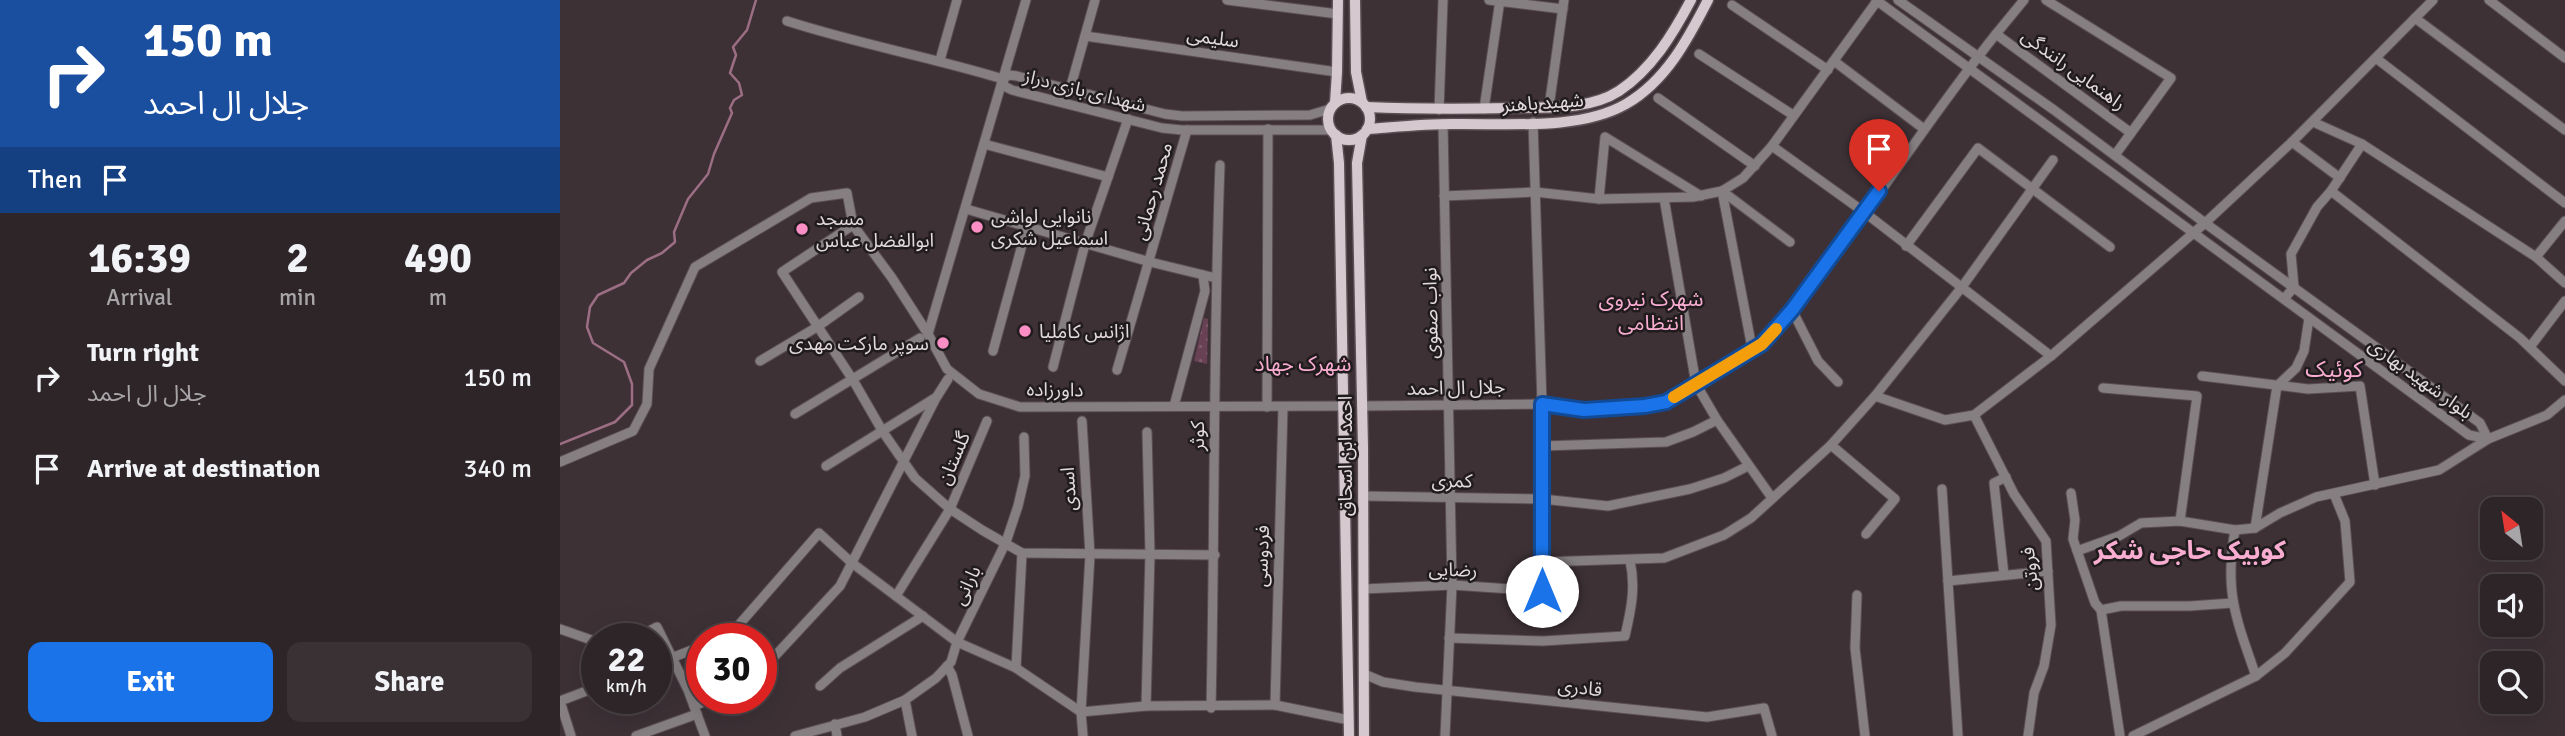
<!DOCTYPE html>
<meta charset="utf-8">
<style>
:root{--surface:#2e2528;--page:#3a3134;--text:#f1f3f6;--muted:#a7a5a8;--line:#494245;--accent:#1a73e8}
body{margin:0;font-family:Signika,"Noto Sans Arabic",sans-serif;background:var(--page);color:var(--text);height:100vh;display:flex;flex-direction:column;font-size:26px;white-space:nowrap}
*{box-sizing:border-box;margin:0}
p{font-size:23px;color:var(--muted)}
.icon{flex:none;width:38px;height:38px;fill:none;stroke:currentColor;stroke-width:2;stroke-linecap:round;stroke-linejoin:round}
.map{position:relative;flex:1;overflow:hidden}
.side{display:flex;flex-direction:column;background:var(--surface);width:560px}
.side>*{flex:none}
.hud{background:#1a4fa0;color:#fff;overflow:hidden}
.needle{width:46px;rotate:330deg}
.controls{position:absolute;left:1920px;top:497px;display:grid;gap:14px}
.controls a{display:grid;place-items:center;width:63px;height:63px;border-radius:14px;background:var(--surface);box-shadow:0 7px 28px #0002,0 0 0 2px var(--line);font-size:35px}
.speed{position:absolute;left:21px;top:623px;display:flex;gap:14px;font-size:35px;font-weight:700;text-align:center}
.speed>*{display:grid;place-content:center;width:91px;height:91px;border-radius:50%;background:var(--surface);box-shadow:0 7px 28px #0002,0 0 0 2px var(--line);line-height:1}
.speed small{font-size:18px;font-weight:400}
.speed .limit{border:10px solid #d22;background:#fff;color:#111}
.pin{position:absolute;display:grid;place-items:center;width:60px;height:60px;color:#fff;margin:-72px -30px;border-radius:50% 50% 50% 0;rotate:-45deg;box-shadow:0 0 7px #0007}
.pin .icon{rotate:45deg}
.me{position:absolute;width:77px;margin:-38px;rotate:0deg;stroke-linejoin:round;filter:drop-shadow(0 0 5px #0008)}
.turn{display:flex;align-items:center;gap:24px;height:147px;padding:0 28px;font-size:32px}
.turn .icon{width:91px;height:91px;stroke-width:2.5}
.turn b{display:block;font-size:49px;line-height:60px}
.then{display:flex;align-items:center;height:66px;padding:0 28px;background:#0003;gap:14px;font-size:26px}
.eta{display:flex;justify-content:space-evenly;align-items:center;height:119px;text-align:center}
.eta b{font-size:42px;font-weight:800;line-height:49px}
.primary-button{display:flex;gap:14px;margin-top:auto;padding:14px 28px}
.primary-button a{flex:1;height:80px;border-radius:14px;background:var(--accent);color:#fff;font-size:28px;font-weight:800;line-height:80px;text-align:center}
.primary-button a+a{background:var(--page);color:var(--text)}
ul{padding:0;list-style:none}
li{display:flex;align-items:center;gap:21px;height:91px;padding:0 28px}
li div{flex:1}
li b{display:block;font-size:26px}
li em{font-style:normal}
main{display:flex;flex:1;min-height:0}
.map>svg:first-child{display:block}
.park{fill:url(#park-dots)}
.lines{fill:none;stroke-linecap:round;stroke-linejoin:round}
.stream{stroke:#9c6e83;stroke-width:2.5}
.minor-casing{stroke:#5b4f54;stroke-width:11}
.major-casing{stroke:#5b4f54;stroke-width:13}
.minor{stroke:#857f82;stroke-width:9}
.major{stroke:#d5c8ce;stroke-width:10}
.route-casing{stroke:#114b97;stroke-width:18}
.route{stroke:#1a73e8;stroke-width:12}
.slow{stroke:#f59e0b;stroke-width:12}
.poi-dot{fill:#fb8fc5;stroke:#201b1d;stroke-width:2.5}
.labels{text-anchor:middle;stroke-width:5;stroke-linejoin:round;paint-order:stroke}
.street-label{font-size:19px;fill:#e2dadd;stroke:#201b1d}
.poi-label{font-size:19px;fill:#e2dadd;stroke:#201b1d;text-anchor:start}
.neighbourhood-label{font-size:21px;fill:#f9add1;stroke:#201b1d}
.quarter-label{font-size:23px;fill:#f9add1;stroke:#201b1d}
.district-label{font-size:26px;font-weight:bold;fill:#f9add1;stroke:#201b1d}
</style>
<main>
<section class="side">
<div class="hud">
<div class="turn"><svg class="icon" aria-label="right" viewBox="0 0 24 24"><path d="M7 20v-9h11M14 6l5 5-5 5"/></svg><div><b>150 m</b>جلال ال احمد</div></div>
<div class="then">Then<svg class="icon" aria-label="arrive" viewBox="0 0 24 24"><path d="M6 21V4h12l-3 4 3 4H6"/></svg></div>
</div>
<div class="eta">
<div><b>16:39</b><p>Arrival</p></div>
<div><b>2</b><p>min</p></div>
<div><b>490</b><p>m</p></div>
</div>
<ul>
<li><svg class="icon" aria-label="right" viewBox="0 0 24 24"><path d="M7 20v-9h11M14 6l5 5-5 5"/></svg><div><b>Turn right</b><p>جلال ال احمد</p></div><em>150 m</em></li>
<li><svg class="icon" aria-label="arrive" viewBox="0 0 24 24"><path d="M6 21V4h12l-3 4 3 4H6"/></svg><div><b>Arrive at destination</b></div><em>340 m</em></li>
</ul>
<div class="primary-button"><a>Exit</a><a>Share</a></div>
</section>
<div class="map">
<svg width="2005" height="736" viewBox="0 0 2005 736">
<defs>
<pattern id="park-dots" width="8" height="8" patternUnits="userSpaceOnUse" patternTransform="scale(1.75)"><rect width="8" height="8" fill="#694154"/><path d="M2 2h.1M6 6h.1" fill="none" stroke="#7e5c6c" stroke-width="1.8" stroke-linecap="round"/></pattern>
</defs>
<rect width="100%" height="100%" fill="#3d3136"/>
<polygon class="park" points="644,318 648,319 647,364 634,361"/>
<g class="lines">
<polyline class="stream" points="0,444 55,422 72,405 72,384 64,362 33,343 27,327 30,307 38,295 64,283 71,273 87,260 102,253 115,242 114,232 128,199 148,174 154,154 172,113 170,108 174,100 182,95 179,83 170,73 176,55 173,47 187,30 196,0"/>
<defs>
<g id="minor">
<polyline points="667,0 778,14"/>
<polyline points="929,0 1003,9"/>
<polyline points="1316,0 1909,435 1928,439 1920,423 1645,223 1494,110 1338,0"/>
<polyline points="1486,0 1611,78 1571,133"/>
<polyline points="1929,0 2005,58"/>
<polyline points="1172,5 1268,70"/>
<polyline points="1855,18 2005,130"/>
<path d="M227 21C298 44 371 57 443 79"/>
<polyline points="1436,34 1464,0"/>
<polyline points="525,36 777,72"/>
<polyline points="1139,54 1233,115"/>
<polyline points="1817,59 2005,203"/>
<polyline points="380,60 397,0"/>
<polyline points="1274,61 1364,129"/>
<polyline points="443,79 444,86 452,90 602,128 622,130 771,130"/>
<polyline points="443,79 449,75 457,76 605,114 622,116 750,115 770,109"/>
<polyline points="510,89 535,0"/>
<polyline points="1098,98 1195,166"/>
<polyline points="989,107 1004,0"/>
<polyline points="924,109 940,0"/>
<polyline points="879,110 883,0"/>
<polyline points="973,122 982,404 982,608"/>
<polyline points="1753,122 1802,144 1976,257 2005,283"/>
<polyline points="883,124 892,585 885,736"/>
<polyline points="1732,142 1780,178"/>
<polyline points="424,144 548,177"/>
<polyline points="1212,146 1304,212 1491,356"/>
<polyline points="1162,191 1192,348"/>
<polyline points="1162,191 1230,242"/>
<polyline points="1771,191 1802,144"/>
<polyline points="884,196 975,192 1039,199 1133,197 1162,191 1183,178 1212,146 1317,1"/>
<polyline points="1104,198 1136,384 1157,420 1212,498"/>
<polyline points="1039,199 1045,137 1141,196"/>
<polyline points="406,209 590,262 656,278"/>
<polyline points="293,225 222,272 293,380 323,432 355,478 390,509 422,530 462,553 655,555"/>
<polyline points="1346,246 1418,148 1550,247"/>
<polyline points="1976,257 2005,221"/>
<polyline points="1724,299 1734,287 1731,254 1757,207 1771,191 1960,338 2005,381"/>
<polyline points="1232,310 1258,361 1278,382"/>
<polyline points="368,334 466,0"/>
<polyline points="1970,347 2005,301"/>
<polyline points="433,351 467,227"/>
<polyline points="200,361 257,327 299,297"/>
<polyline points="493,367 525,244 568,119"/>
<polyline points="557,370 627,130"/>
<polyline points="1642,376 1748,389 1800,386 1815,485"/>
<polyline points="1543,388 1637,396 1620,521"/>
<polyline points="1315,396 1385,420 1414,415 1491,356 1645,223 1732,142 1873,0"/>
<polyline points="614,406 645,291 643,275"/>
<path d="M802 406 982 404 1024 410 1085 406 1106 402 1202 344 1215 330C1295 236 1359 130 1436 34L1571 133 1555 155"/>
<polyline points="707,407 708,129"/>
<polyline points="235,414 360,338"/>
<polyline points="1414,415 1454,494 1486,541 1491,625 1484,666 1474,693 1468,736"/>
<polyline points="522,421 530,555 521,712 523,736"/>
<polyline points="1271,445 1335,499 1306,534"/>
<polyline points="982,446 1106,442 1133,432 1157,420"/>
<polyline points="0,462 73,431 87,404 89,369 135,267 251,198 287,193 293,225 332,278 368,334 387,369 419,394 460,407 785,406"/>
<polyline points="266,466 375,398"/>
<polyline points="1382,489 1398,736"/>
<polyline points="1511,493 1515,520 1513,539 1535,603 1541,610 1560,736"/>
<polyline points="803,496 982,499 1048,506 1130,489 1164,478 1188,466"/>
<polyline points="1695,528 1717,386 1736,368 1744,351 1749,318"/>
<path d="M1675 530C1664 591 1676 619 1696 676"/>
<polyline points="1517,551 1559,536 1581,523 1620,521 1675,530 1695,528 1720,513 1756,497 1879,470 1928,439 1987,415 2005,400"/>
<polyline points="982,562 1104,558 1164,535 1191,518 1271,445 1315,396 1402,287 1493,160"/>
<polyline points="1444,575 1434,483 1446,477"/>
<polyline points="1388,581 1488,571"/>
<polyline points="803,589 892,585 982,591"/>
<polyline points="1297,595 1295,648 1305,736"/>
<polyline points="336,596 390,509 427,421"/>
<polyline points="1541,610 1561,606 1630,606 1673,603"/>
<polyline points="0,629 37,642"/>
<path d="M889 638 983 641 1065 636C1071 610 1076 587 1070 561"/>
<polyline points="73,639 97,627 128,690 145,736"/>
<polyline points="160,639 170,635 259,533 292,563 397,642 456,668 521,712 586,706 715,705 789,720"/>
<polyline points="96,664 142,646"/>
<polyline points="387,666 392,675 408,736"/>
<polyline points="456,668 462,553"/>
<polyline points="201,671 280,586 376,398 388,379"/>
<polyline points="804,674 823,682 855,687 1147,717 1204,708 1212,736"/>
<polyline points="260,686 280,668 363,616"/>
<polyline points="345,700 352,736"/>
<polyline points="715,705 723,407"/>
<polyline points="134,706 153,698"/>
<polyline points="586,706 590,554 587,432"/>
<path d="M651 708C655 527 653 346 660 165"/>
<polyline points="275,724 277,736"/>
<polyline points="11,736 0,701 37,687"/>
<polyline points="76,736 137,714"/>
<polyline points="235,736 305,717 345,700 376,678 391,662 397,642 446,542 458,506 465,476 464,437"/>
<polyline points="1573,736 1696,676 1725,653 1790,582 1785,521 1774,494"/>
</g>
<g id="major">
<polyline points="795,0 796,72 802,102"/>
<circle cx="789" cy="119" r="21"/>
<polyline points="775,103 777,72 778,0"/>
<path d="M806 107C854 109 901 109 950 108 985 107 1028 111 1059 91 1092 69 1113 34 1131 0"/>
<path d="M807 129C835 127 864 124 892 124 946 123 1019 131 1066 104 1106 81 1128 39 1148 0"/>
<polyline points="776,135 779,163 789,736"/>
<polyline points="802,135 797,163 803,447 804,736"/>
</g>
</defs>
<use href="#minor" class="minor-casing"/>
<use href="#major" class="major-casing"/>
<use href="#minor" class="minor"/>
<use href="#major" class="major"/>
</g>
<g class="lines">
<defs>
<polyline id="route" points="982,591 982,404 1024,410 1085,406 1106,402 1202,344 1232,310 1319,191"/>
</defs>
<use href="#route" class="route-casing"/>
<use href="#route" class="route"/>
<polyline class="slow" points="1114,397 1202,344 1216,329"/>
</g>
<g class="poi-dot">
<circle cx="417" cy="227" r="7"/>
<circle cx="242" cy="229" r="7"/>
<circle cx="465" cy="331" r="7"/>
<circle cx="383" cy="343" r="7"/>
</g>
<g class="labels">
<g class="street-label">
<text transform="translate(653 37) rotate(8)" y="7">سلیمی</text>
<text transform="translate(1514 69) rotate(36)" y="7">راهنمایی رانندگی</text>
<text transform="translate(525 90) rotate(14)" y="7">شهدا ی بازی دراز</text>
<text transform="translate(983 102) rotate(-4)" y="7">شهید باهنر</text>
<text transform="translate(592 191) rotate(-74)" y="7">محمد رحمانی</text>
<text transform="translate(870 313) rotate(-91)" y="7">نواب صفوی</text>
<text transform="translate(1861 378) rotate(36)" y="7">بلوار شهید بهاری</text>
<text transform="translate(896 387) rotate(-1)" y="7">جلال ال احمد</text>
<text transform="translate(495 389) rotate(1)" y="7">داورزاده</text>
<text transform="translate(637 436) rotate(-90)" y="7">کوثر</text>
<text transform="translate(785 456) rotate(-90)" y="7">احمد ابن اسحاق</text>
<text transform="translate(393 458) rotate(-67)" y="7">گلستان</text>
<text transform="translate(892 480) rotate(1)" y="7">کمری</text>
<text transform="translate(508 489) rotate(-93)" y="7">اسدی</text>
<text transform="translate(701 556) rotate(-88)" y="7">فردوسی</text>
<text transform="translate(893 569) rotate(1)" y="7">رضایی</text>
<text transform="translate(1469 569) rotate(-96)" y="7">فروتن</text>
<text transform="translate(406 585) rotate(-64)" y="7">بارانی</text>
<text transform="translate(1020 687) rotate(6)" y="7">قادری</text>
</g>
<g class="poi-label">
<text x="431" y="223">نانوایی لواشی<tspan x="431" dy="22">اسماعیل شکری</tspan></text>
<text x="256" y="225">مسجد<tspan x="256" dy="22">ابوالفضل عباس</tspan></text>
<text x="479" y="338">اژانس کاملیا</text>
<text x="369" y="350" text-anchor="end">سوپر مارکت مهدی</text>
</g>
<g class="neighbourhood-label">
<text x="1091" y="306">شهرک نیروی<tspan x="1091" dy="24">انتظامی</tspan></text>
<text x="743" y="371">شهرک جهاد</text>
</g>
<g class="quarter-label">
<text x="1774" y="377">کوئیک</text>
</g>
<g class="district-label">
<text x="1630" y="559">کوبیک حاجی شکر</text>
</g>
</g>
</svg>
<div class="controls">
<a><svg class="needle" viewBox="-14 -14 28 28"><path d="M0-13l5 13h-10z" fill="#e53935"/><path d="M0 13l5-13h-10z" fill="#a7a5a8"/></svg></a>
<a><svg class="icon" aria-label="sound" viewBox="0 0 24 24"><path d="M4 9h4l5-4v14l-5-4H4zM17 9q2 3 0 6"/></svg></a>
<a><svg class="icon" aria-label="search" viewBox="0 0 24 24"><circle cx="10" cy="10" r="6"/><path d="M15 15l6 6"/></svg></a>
</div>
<div class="speed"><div>22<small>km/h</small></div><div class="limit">30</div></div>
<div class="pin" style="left:1319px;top:191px;background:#d93025"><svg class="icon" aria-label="arrive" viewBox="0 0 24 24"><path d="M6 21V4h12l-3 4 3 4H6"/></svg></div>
<svg class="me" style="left:982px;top:591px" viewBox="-20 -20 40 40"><circle r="19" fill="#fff"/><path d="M0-13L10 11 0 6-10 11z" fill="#1a73e8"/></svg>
</div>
</main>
